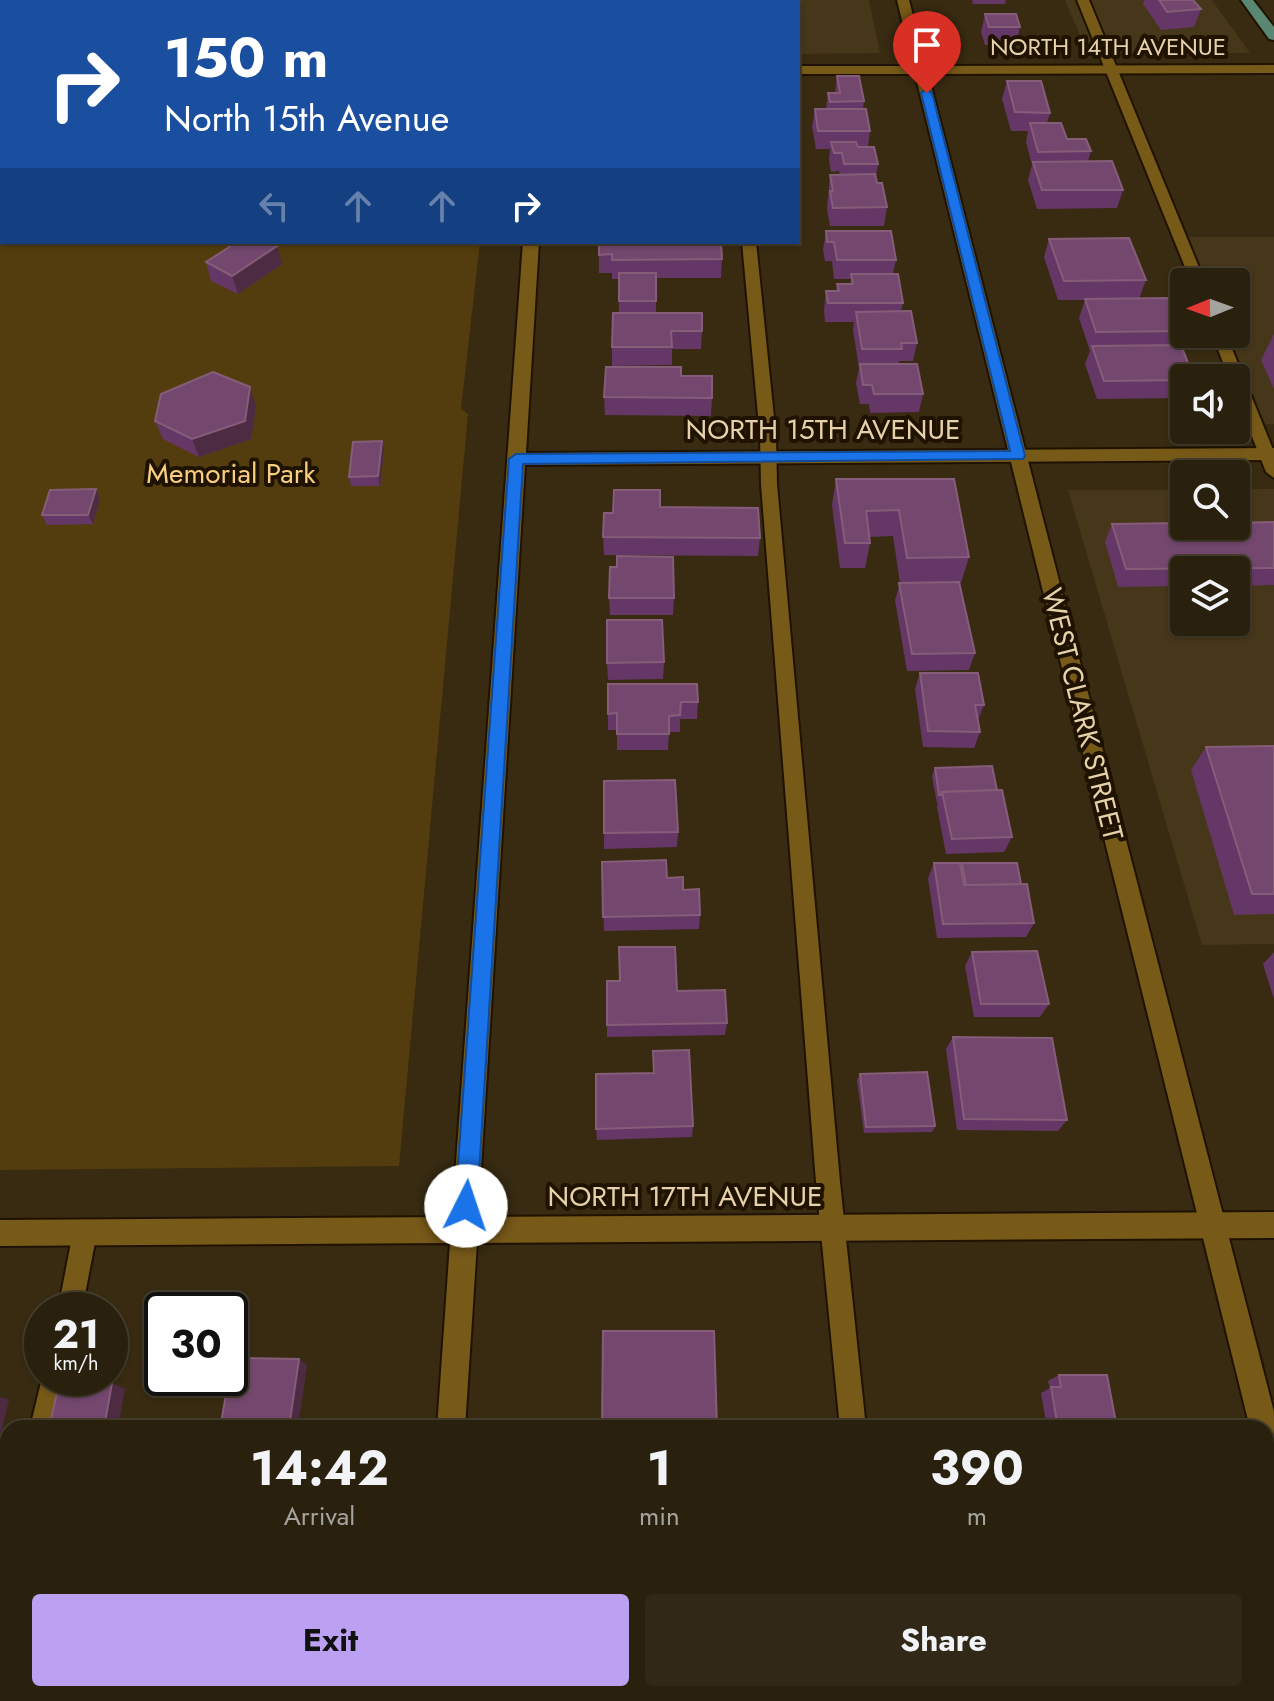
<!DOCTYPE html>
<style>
:root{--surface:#2a200e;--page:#322817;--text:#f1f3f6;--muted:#a5a39e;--line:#463e2e;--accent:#bca0f2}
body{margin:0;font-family:Jost,sans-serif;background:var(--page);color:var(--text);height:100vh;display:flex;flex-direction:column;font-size:30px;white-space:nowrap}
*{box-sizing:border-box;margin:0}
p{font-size:26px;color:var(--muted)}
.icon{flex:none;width:44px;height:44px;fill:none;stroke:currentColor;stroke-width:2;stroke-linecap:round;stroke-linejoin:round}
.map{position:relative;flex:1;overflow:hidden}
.panel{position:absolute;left:0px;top:1420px;width:1274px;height:282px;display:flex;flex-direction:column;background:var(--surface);border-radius:24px 24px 0 0;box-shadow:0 2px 6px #0004,0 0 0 2px var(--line)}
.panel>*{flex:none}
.banner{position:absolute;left:0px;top:0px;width:800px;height:244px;box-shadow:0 2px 6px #0004,0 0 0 2px var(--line);background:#1a4fa0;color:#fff;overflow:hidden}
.needle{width:52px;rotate:269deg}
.controls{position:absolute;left:1170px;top:268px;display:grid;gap:16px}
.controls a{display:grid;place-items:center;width:80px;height:80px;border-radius:8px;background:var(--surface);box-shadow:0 2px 6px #0004,0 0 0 2px var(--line);font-size:40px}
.speed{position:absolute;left:24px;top:1292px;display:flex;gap:16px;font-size:40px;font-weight:700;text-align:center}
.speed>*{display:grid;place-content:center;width:104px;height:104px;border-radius:50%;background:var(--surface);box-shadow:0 2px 6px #0004,0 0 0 2px var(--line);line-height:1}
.speed small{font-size:20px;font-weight:400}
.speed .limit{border:4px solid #111;border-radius:12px;background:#fff;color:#111}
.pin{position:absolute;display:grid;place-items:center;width:68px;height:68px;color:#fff;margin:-82px -34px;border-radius:50% 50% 50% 0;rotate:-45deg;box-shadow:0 0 8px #0007}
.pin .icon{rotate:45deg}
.me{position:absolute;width:88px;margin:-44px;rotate:4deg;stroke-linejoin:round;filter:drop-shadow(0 0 6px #0008)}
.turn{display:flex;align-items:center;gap:28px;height:168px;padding:0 32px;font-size:36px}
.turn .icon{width:104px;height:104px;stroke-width:2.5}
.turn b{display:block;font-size:56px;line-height:68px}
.lanes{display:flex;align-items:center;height:76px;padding:0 32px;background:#0003;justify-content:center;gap:40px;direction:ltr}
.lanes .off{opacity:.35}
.eta{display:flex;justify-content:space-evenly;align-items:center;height:136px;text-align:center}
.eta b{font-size:48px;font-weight:700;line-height:56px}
.primary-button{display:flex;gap:16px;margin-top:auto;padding:16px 32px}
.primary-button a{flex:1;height:92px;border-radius:8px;background:var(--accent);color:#111;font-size:32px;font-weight:700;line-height:92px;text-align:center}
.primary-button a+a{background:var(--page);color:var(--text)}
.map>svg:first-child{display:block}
.built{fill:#46361a;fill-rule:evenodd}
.green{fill:#533d0e}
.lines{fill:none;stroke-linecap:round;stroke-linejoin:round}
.service-casing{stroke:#1f1300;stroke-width:4}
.minor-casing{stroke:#1f1300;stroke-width:4}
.tertiary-casing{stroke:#1f1300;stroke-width:4}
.primary-casing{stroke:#1f1300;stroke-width:4}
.service{fill:#775918;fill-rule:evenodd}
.minor{fill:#775918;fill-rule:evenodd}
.tertiary{fill:#775918;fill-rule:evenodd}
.primary{fill:#598771;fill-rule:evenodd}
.wall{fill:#653767}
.shaded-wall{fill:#4d2b42}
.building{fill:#73476e;stroke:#855d78;stroke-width:2}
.route{fill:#1a73e8;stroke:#114b97;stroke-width:2}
.labels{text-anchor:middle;stroke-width:8;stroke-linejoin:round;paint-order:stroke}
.far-street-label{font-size:24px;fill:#e6d1ab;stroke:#1f1300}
.street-label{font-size:28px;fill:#e6d1ab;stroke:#1f1300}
.park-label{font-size:28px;fill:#f8ce80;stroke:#1f1300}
</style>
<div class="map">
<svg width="1274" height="1701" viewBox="0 0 1274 1701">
<rect width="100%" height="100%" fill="#382b12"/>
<g class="built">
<polygon points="567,0 869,0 880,53 798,54 798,2"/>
<polygon points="1065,0 1212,0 1250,53 1088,54"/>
<polygon points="1187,237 1274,237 1274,424 1265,424 1228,334 1236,334 1236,282 1206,282"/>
<path d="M1236 489H1274V944L1202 945 1068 490H1184V526H1236ZM1184 570H1236V622H1184Z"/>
</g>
<polygon class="green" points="0,94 2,242 480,242 461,409 468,414 399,1166 0,1170"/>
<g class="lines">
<defs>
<g id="service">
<polygon points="1077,0 1089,0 1205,282 1191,282"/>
<polygon points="742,242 756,242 776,437 777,484 840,1182 866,1428 840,1428 816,1182 761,484 760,437"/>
<polygon points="1212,334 1226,334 1274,452 1274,478 1266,472 1236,396 1236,378 1229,378"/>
<polygon points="85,1220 93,1224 97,1232 82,1310 58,1310 73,1232 77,1224"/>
<polygon points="42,1378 68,1378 56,1428 30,1428"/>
<polygon points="8,1573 8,1634 0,1637 0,1577"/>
<rect x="864" y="1694" width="28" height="7"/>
</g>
<g id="minor">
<polygon points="523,242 539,242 526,453 1274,448 1274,460 525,465 478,1217 1274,1212 1274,1238 477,1243 465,1428 437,1428 450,1243 0,1246 0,1220 452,1217"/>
<polygon points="417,1694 449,1694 448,1701 416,1701"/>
</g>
<g id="tertiary">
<polygon points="897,0 909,0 926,66 1274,65 1274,73 928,74 1274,1412 1274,1482 1266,1479 1266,1428 1250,1428 915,74 798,74 798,66 913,66"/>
<rect x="0" y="69" width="2" height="8"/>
</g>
<polygon id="primary" points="1241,0 1253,0 1274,27 1274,40 1269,39"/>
</defs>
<use href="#service" class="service-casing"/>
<use href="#minor" class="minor-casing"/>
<use href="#tertiary" class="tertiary-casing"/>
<use href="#primary" class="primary-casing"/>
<use href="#service" class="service"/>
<use href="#minor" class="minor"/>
<use href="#tertiary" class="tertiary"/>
<use href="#primary" class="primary"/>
</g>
<g class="wall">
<polygon points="58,0 116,0 115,2 59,2"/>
<polygon points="972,0 1006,0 1005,4 973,4"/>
<polygon points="1144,0 1193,0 1201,9 1194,27 1161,30 1143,4"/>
<polygon points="985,14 1020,27 1016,45 985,45 981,32"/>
<polygon points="837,76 864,101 863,109 870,131 868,147 878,164 876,177 887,207 884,226 830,226 827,209 830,175 840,175 839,171 831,172 829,160 830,149 816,149 812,127 815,109 826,109 828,93 835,93"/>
<polygon points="1007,81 1050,113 1047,123 1067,139 1091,151 1088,161 1123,190 1117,208 1037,209 1028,180 1032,165 1026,142 1028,131 1011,131 1002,99"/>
<polygon points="826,231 896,260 893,274 903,303 901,311 917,343 913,361 899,361 899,364 923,394 919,412 870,413 869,404 860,404 856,383 859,368 853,330 854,322 825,322 824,310 826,291 836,291 837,284 850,284 851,279 834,279 832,261 825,261 823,250"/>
<polygon points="1049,239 1146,280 1139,299 1184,331 1178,345 1184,378 1184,398 1097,399 1085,364 1090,351 1079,318 1085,300 1058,300 1044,257"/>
<polygon points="599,242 722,259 721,278 656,278 656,313 702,331 701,349 672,349 672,365 612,366 612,347 619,313 619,279 612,279 612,273 599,273"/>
<polygon points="206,262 282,264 238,294 211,281"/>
<polygon points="1274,334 1274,389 1261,360"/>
<polygon points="681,376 712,398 711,416 605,415 604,397"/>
<polygon points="256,406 251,439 199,457 163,439 155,421"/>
<polygon points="382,441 384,450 380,486 351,486 349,477"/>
<polygon points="836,479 954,479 969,557 961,583 960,583 975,653 969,670 907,671 895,600 900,583 893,536 869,537 870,543 865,568 840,568 832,505"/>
<polygon points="100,498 93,524 47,525 42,515"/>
<polygon points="660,507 760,538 758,556 604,555 603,537 613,513"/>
<polygon points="1274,522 1274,585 1236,586 1236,570 1184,570 1184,586 1118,587 1105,542 1112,524"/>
<polygon points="609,598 674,598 673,615 610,615"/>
<polygon points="664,662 663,679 608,680 607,663"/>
<polygon points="920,673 984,705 978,720 980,732 974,748 923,747 915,689"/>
<polygon points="608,684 698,702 697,719 680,719 680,732 669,732 668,750 617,750 617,730 608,730"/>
<polygon points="1274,746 1274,914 1234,915 1191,770 1206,747"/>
<polygon points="935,768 997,790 1012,837 1004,852 946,854 937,807 938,803 937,803 932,776"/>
<polygon points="678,832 677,847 604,849 604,833"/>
<polygon points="602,862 667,878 683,890 700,915 699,929 604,931"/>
<polygon points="934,863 961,867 962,863 1021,884 1034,923 1026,937 937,938 928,878"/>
<polygon points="972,952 1049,1004 1040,1017 974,1017 965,966"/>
<polygon points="1274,952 1274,999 1263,964"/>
<polygon points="620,981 677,991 727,1023 725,1035 607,1037 607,1025"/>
<polygon points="953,1037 1067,1120 1058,1131 957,1130 946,1049"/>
<polygon points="653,1051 693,1126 692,1137 597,1140 596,1129 653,1073"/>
<polygon points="860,1074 935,1126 932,1132 864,1133 857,1080"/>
<polygon points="1059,1375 1117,1428 1047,1428 1041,1393 1050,1388 1048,1381"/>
</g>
<g class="shaded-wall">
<polygon points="102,0 116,0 115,2 102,2"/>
<rect x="369" y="0" width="12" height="2"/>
<polygon points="277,246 282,264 238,294 232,276"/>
<polygon points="250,387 256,406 251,439 199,457 192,439"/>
<polygon points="382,441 384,450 380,486 378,476"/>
<polygon points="96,489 100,498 93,524 88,515"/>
<polygon points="299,1359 307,1365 298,1428 289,1428"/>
<polygon points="112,1383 125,1389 118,1428 104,1428"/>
<polygon points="0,1397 9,1400 0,1437"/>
<polygon points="253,1694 264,1694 263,1701 252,1701"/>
</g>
<g class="building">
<rect x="222" y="0" width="147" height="2"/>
<rect x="608" y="0" width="88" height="2"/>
<polygon points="1159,0 1193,0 1201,9 1167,12"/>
<polygon points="985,14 1016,14 1020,27 989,27"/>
<polygon points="837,76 859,76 864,101 830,102 828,93 840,93"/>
<polygon points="1007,81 1041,81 1050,113 1015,112"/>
<polygon points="815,109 866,109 870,131 818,131"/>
<polygon points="1030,123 1061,123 1067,139 1086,139 1091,151 1038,152"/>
<polygon points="831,142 856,142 858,147 874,147 878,164 844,164 842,153 834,153"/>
<polygon points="1112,161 1123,190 1042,190 1033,162"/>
<polygon points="875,174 877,183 882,183 887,207 833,208 830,191 833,191 830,175"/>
<polygon points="826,231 891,231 896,260 837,260 834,242 827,242"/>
<polygon points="1129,238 1146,280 1064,281 1049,239"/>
<polygon points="237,242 269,242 277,246 232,276 206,262"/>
<polygon points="599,242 721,242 722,259 612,260 612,254 599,255"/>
<rect x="619" y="273" width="37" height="28"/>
<polygon points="851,274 898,274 903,303 828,303 826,291 839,291 837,284 853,284"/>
<polygon points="1171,298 1184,331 1096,332 1085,299"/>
<polygon points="911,311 917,343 901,343 902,349 862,349 856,312"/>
<polygon points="613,313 702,313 702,331 671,331 672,347 612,347"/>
<polygon points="1181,345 1194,378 1184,378 1184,380 1104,381 1092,346"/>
<polygon points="860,364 917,364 923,394 874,394 872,385 863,385"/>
<polygon points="606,367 681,367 681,376 712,376 712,398 604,397"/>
<polygon points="213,372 250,387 245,421 192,439 155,421 161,394"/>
<polygon points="382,441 378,476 349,477 353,442"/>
<polygon points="836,479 954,479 969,557 907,558 899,510 866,511 870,543 845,543"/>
<polygon points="96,489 88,515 42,515 50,490"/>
<polygon points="614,490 660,490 660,507 758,508 760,538 603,537 604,513 613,513"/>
<polygon points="1274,522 1274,568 1126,569 1112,524 1184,523 1184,526 1236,526 1236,523"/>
<polygon points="617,556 673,557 674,598 609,598 610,567 617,567"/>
<polygon points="959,582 975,653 912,654 899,583"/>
<polygon points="607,620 662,620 664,662 607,663"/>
<polygon points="920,673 978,673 984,705 975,705 980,732 928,731"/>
<polygon points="608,684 697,684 698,702 681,702 680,715 669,716 669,734 617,734 617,713 608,714"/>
<polygon points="1274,746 1274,894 1252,894 1206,747"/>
<polygon points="992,766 997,790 942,792 941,795 939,795 935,768"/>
<polygon points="675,780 678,832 604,833 604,781"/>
<polygon points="1002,790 1012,837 952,839 942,792"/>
<polygon points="666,860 667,878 683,877 683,890 699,889 700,915 603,917 602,862"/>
<polygon points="934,863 960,863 964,885 1027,884 1034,923 943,924"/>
<polygon points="962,863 1017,863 1021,884 966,885"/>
<polygon points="619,947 675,947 677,991 725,990 727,1023 607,1025 607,981 620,981"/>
<polygon points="1037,951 1049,1004 981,1004 972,952"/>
<polygon points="953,1037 1052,1038 1067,1120 964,1119"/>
<polygon points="689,1050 693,1126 596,1129 596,1074 654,1073 653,1051"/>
<polygon points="927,1072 935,1126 866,1127 860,1074"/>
<polygon points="603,1331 714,1331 717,1428 602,1428"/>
<polygon points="232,1358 299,1359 289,1428 220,1428 229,1378 230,1378"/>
<polygon points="1059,1375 1107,1375 1117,1428 1058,1428 1051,1387 1061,1387"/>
<polygon points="112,1383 104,1428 49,1428 59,1384"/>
<polygon points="153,1694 253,1694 252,1701 152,1701"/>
<rect x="601" y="1694" width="128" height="7"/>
</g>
<polygon class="route" points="927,89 932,93 1025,456 1023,459 523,464 477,1206 474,1213 466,1216 458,1213 455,1206 509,459 516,454 1010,451 921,93"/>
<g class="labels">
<g class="far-street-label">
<text x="1108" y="55">NORTH 14TH AVENUE</text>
</g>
<g class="street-label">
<text x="823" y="439">NORTH 15TH AVENUE</text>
<text transform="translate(1083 714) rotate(76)" y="10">WEST CLARK STREET</text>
<text x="685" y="1206">NORTH 17TH AVENUE</text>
</g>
<g class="park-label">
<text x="231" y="483">Memorial Park</text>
</g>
</g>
</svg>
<div class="controls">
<a><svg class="needle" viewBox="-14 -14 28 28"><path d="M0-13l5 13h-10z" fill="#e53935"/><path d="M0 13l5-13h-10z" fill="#a5a39e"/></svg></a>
<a><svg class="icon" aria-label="sound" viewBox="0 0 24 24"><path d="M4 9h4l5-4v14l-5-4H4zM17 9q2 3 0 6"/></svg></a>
<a><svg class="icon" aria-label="search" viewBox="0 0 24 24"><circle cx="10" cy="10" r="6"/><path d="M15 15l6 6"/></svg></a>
<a><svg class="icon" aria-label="layers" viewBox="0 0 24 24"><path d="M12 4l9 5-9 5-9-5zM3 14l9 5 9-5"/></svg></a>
</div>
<div class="speed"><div>21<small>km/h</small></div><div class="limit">30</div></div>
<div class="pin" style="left:927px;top:93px;background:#d93025"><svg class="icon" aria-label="arrive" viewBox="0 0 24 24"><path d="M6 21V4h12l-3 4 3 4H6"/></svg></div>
<svg class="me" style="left:466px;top:1206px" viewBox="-20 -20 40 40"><circle r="19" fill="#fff"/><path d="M0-13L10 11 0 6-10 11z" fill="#1a73e8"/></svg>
<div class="banner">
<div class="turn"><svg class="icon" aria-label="right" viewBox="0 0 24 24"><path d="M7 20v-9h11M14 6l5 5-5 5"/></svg><div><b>150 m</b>North 15th Avenue</div></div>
<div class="lanes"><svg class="icon off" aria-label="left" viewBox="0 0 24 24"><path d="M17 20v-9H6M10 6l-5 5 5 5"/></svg><svg class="icon off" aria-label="ahead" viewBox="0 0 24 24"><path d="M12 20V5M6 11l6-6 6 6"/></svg><svg class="icon off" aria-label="ahead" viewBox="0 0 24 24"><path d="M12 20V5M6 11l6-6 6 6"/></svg><svg class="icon" aria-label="right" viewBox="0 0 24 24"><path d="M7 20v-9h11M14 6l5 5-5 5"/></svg></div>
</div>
<section class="panel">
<div class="eta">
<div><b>14:42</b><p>Arrival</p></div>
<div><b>1</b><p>min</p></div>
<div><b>390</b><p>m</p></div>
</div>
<div class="primary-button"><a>Exit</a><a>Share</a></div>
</section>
</div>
